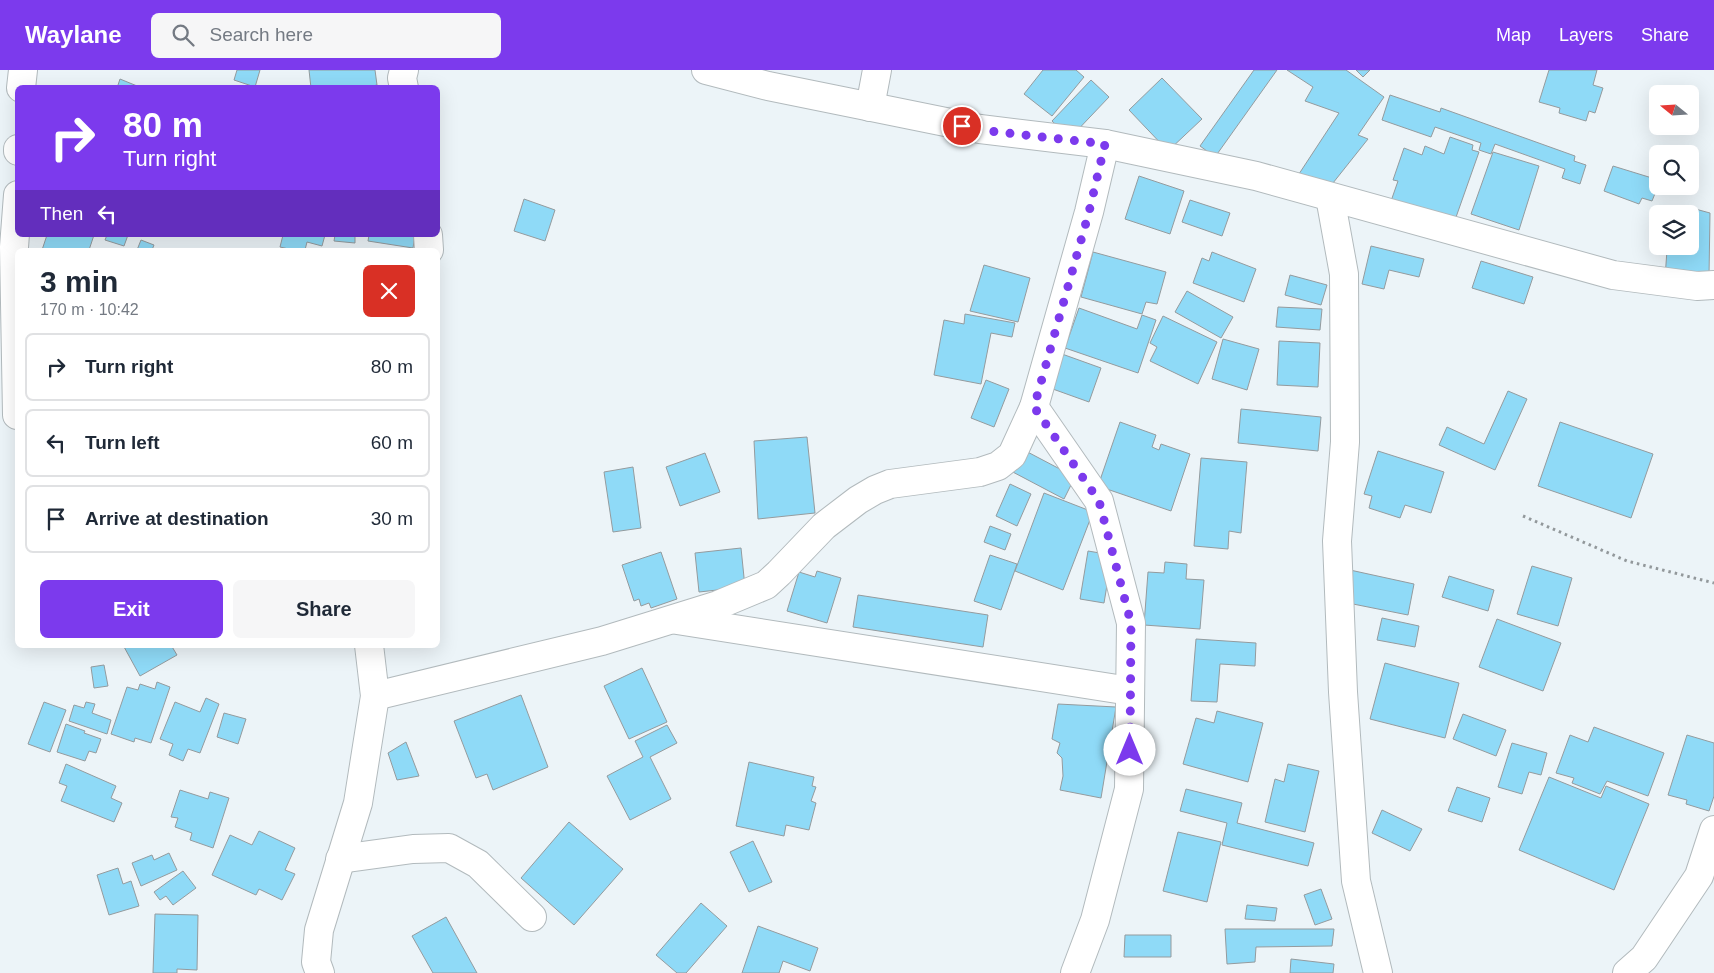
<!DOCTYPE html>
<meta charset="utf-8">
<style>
:root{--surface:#fff;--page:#f6f6f7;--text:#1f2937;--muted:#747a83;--line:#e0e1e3;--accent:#7c3aed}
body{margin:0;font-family:Arial,sans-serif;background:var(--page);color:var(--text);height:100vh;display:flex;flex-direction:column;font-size:19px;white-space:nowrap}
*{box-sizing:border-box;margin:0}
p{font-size:16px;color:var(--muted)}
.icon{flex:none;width:28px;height:28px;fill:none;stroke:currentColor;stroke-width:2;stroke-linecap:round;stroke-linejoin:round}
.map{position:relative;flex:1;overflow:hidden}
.sheet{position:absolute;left:15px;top:178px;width:425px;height:400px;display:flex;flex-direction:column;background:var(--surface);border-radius:8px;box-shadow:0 5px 20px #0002}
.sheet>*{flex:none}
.hud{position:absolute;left:15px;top:15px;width:425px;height:152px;border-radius:8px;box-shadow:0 5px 20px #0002;background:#7c3aed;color:#fff;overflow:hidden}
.needle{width:32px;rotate:288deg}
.fabs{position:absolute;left:1649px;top:15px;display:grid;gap:10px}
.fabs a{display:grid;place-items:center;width:50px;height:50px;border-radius:8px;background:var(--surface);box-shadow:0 5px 20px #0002;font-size:25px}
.pin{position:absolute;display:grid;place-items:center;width:42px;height:42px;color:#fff;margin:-21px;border:2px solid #fff;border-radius:50%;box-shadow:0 1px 5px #0007}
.me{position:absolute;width:55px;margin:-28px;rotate:0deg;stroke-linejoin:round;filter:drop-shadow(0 0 4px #0008)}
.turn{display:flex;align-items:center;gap:18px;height:105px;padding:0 25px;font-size:22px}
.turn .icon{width:65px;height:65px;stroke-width:2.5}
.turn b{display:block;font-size:35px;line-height:42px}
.then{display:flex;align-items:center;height:48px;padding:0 25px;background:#0003;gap:10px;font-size:19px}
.round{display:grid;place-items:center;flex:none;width:52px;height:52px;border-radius:8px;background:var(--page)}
.overview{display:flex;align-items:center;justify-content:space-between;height:85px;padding:0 25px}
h1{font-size:30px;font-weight:600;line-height:38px}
.action{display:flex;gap:10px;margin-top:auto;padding:10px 25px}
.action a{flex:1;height:58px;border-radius:8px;background:var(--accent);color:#fff;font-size:20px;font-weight:600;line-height:58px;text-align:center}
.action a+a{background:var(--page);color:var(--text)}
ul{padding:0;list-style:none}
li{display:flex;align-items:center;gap:15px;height:68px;margin:0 10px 8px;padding:0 15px;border:2px solid var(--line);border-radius:8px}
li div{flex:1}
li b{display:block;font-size:19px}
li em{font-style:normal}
header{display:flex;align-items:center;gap:30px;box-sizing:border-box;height:70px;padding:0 25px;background:var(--accent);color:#fff}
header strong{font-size:24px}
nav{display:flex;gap:28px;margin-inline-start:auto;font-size:18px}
.search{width:350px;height:45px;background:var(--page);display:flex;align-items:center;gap:12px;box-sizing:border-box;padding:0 18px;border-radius:8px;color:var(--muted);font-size:19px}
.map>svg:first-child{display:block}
.building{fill:#8fdaf7;stroke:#949b9e}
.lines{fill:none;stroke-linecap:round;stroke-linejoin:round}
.minor-casing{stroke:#b2babd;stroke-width:30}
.path{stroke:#92989b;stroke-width:3;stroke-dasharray:2.5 4;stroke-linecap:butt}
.minor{stroke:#fff;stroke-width:28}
.route{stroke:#7c3aed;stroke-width:9;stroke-dasharray:0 16.2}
</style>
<header>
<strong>Waylane</strong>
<div class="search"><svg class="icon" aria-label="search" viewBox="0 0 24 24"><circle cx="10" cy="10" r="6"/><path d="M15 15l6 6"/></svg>Search here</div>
<nav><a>Map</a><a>Layers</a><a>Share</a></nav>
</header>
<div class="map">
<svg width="1714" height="903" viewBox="0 0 1714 903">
<rect width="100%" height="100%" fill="#ecf4f8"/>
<g class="building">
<polygon points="237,0 260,0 255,17 234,10"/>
<polygon points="309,0 375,0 377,15 363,18 311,18"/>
<polygon points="1043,0 1076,0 1084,7 1052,46 1024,24"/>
<polygon points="1254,0 1277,0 1215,87 1200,76"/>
<polygon points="1287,0 1346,0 1384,27 1358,65 1368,69 1325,123 1295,110 1339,43 1305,31 1313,17"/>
<polygon points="1356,0 1370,0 1363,7"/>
<polygon points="1549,0 1597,0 1593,15 1603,18 1595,43 1589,41 1586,51 1559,43 1560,38 1539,32"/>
<polygon points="1162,8 1202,49 1168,81 1129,40"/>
<polygon points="120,9 142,18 117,18"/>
<polygon points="1091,10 1109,27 1070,68 1052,51"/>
<polygon points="1390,25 1440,42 1441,38 1575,86 1574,91 1586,95 1580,114 1562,108 1565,99 1495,74 1491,84 1479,80 1481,73 1435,57 1431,67 1382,50"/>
<polygon points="1450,67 1473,75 1472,80 1479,82 1455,150 1390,134 1398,111 1393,110 1404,78 1422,85 1425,76 1444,84"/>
<polygon points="1493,82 1539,96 1519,160 1471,144"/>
<polygon points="1613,96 1652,108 1651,113 1658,116 1652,131 1642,128 1639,134 1604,121"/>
<polygon points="1139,106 1184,121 1170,164 1125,149"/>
<polygon points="524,129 555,140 545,171 514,161"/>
<polygon points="1190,130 1230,143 1222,166 1182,152"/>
<polygon points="1688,137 1710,143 1709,206 1665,208 1667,180 1687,180 1687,176 1690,176 1690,144 1688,144"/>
<polygon points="47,165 94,165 89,180 42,180"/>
<polygon points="107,165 128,165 124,176 105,170"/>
<polygon points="283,165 325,165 322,176 307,172 305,180 293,180 280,177"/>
<polygon points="335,165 355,165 355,173 334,171"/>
<polygon points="369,165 415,165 413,178 368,171"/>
<polygon points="141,170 154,175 152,180 137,180"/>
<polygon points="1371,176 1424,189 1419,207 1389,200 1384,219 1362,214"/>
<polygon points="1093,182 1166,202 1157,234 1146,232 1142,244 1081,227"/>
<polygon points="1212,182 1256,199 1244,232 1193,213 1202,188 1209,191"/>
<polygon points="1481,191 1533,207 1524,234 1472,218"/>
<polygon points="984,195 1030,208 1018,252 970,241"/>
<polygon points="1290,205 1327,215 1321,235 1285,225"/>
<polygon points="1187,221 1233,247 1221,268 1175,242"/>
<polygon points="1278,237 1322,239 1320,260 1276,257"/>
<polygon points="1079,238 1137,259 1142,245 1156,250 1138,303 1065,278"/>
<polygon points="965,244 1015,253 1012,267 991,263 981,314 934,305 944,250 964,254"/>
<polygon points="1163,246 1217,272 1198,314 1150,291 1157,277 1150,273"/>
<polygon points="1223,269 1259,279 1247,320 1212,309"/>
<polygon points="1279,271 1320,273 1318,317 1277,315"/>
<polygon points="1062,284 1101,298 1089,332 1050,318"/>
<polygon points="986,310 1009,319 994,357 971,348"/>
<polygon points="1508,321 1527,329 1495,400 1439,375 1447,357 1484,374"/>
<polygon points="1241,339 1321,347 1318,381 1238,373"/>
<polygon points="1120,352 1156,365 1152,377 1159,380 1161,374 1190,384 1171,441 1098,416"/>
<polygon points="1560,352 1653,384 1631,448 1538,416"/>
<polygon points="807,367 815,443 758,449 754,371"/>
<polygon points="1020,378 1075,407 1064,429 1009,400"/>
<polygon points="1378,381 1444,402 1431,443 1405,435 1400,448 1369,438 1372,426 1364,424"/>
<polygon points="705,383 720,422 680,436 666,397"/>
<polygon points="1201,388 1247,392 1241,463 1229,461 1228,479 1194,476"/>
<polygon points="633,397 641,458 613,462 604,402"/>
<polygon points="1010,414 1031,424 1017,456 996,446"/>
<polygon points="1044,423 1093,442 1063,520 1015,501"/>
<polygon points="990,456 1011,464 1005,480 984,472"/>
<polygon points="741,478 745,517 699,522 695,483"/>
<polygon points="1088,481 1112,485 1104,533 1080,529"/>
<polygon points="661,482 677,529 651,538 649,533 641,536 639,529 634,531 622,495"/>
<polygon points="990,485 1017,494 1001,540 974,531"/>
<polygon points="1165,492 1187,494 1186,509 1204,510 1200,559 1144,555 1148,502 1164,503"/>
<polygon points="1532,496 1572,508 1558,556 1517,544"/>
<polygon points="1350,500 1414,514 1408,545 1343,532"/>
<polygon points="817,501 841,508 827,553 787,541 799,502 815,507"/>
<polygon points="1449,506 1494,520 1488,541 1442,527"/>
<polygon points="858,525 988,545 983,577 853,557"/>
<polygon points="1382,548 1419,556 1415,577 1377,570"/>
<polygon points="1497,549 1561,573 1543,621 1479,597"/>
<polygon points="1196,569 1256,573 1255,596 1220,594 1217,632 1191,631"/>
<polygon points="123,575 171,575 177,585 140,606"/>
<polygon points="1385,593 1459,613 1445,668 1370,649"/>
<polygon points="104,595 108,616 94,618 91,597"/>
<polygon points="642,598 667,652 629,669 604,616"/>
<polygon points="157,612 170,617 151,673 135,668 134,672 111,664 127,617 138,620 140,614 155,619"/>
<polygon points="521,625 548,697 493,720 487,704 476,708 454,651"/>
<polygon points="206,628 219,634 200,683 188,679 183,691 169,685 173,674 160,669 175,632 200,642"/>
<polygon points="44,632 66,640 50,682 28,674"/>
<polygon points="86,632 95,634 92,643 111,650 107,664 69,651 74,635 84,638"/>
<polygon points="1058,634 1116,637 1101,728 1060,720 1063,706 1062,688 1057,683 1060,673 1052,669"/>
<polygon points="1217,641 1263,653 1248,712 1183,694 1196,648 1214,653"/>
<polygon points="224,643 246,649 238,674 217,667"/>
<polygon points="1463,644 1506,660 1496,686 1453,669"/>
<polygon points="66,654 85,661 84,663 101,669 96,683 89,681 85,691 57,682"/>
<polygon points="667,655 677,673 650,687 671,729 630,750 607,706 643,687 635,671"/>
<polygon points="1594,657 1664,683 1648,726 1607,711 1600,724 1572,713 1574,708 1556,703 1570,665 1588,672"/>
<polygon points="1687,665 1714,673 1714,726 1709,741 1686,734 1687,730 1668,725"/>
<polygon points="406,672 419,706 397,710 388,683"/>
<polygon points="1512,673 1547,683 1541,705 1529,702 1522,724 1498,717"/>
<polygon points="749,692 814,707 812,716 816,717 811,731 816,733 809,760 786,755 784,766 736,756"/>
<polygon points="66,694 116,716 111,728 122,733 114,752 61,731 67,716 59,713"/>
<polygon points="1288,694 1319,701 1305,762 1265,752 1275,709 1284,712"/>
<polygon points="1549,707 1601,728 1606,716 1649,734 1614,820 1519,780"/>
<polygon points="1457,717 1490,728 1482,752 1448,741"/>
<polygon points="1186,719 1242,733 1237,753 1314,773 1308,796 1222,775 1227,753 1180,741"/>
<polygon points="180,720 208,729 210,722 229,728 213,778 190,770 192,763 175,757 178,748 171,747"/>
<polygon points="1382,740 1422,759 1410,781 1372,763"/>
<polygon points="569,752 623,799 574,855 521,808"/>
<polygon points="259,761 295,778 285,800 295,804 282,830 259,819 256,825 212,805 230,765 252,775"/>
<polygon points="1178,762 1221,772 1207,832 1163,821"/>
<polygon points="753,771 772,812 749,822 730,782"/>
<polygon points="169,783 177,800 141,816 132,793 152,785 154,790"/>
<polygon points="118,798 123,814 131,811 139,836 109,845 97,805"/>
<polygon points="183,801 196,818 173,835 166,826 160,830 154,822"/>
<polygon points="1321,819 1332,849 1315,855 1304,825"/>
<polygon points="701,833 727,856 686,903 677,903 656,885"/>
<polygon points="1247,835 1277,838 1275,851 1245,849"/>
<polygon points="155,844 198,845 197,900 177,899 177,903 153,903"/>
<polygon points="446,847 477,903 433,903 412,866"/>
<polygon points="758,856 818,878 810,901 783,891 779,903 742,903"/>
<polygon points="1225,859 1334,859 1332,876 1256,877 1255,892 1227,894"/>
<polygon points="1125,865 1171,865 1171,887 1124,887"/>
<polygon points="1291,889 1334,894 1333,903 1290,903"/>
</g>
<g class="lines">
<defs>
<g id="minor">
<polyline points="404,0 402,8 404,18"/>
<polyline points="706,0 768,16 980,59 1105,74 1256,106 1613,205 1697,216 1714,215"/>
<polyline points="21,18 23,0"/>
<polyline points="870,37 877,0"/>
<polyline points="18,79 18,81"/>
<polyline points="1330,127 1344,204 1345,372 1337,471 1343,622 1356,811 1378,903"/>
<polyline points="428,165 429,180"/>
<polyline points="1034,337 1099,431 1131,553 1129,719 1095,850 1075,903"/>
<polyline points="17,345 14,177 18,125"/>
<polyline points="677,550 1130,621"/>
<polyline points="375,626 602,571 718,535 766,515 779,503 824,456 858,430 875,420 890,414 980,402 998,396 1012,385 1034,337 1089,142 1105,74"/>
<polyline points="340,789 413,779 449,778 478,794 532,847"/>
<polyline points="320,903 316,892 319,860 358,733 375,626 369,575"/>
<polyline points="1627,903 1644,888 1699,806 1714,760"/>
</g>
</defs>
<use href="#minor" class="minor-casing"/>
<polyline class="path" points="1523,446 1627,491 1714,513"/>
<use href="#minor" class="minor"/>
</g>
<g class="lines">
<polyline class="route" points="962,56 980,60 1105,74 1089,142 1034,337 1099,431 1131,553 1130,680"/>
</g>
</svg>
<div class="fabs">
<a><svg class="needle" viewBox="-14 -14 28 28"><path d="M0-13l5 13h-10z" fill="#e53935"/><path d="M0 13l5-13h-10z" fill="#747a83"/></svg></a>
<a><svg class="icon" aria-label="search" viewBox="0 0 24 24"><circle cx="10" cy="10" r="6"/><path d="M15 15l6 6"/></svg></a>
<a><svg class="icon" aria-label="layers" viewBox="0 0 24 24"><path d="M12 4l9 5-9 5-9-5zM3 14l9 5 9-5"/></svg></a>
</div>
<div class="pin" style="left:962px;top:56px;background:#d93025"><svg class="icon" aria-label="arrive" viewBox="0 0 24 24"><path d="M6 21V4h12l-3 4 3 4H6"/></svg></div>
<svg class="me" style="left:1130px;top:680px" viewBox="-20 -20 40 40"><circle r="19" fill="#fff"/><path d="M0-13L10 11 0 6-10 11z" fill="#7c3aed"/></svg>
<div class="hud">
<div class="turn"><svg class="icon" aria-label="right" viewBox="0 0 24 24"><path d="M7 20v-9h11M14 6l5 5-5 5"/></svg><div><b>80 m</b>Turn right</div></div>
<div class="then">Then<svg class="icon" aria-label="left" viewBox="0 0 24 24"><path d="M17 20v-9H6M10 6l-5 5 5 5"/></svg></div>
</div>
<section class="sheet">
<div class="overview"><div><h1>3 min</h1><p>170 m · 10:42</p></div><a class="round" style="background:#d93025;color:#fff"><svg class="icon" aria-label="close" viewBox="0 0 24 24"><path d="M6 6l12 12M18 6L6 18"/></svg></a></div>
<ul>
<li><svg class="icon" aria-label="right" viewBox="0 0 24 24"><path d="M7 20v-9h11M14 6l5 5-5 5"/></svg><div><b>Turn right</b></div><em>80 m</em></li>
<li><svg class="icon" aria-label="left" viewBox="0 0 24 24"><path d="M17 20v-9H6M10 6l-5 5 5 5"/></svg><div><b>Turn left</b></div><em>60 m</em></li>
<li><svg class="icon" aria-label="arrive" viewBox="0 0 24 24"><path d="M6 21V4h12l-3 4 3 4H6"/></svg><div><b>Arrive at destination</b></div><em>30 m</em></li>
</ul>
<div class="action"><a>Exit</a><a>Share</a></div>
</section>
</div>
